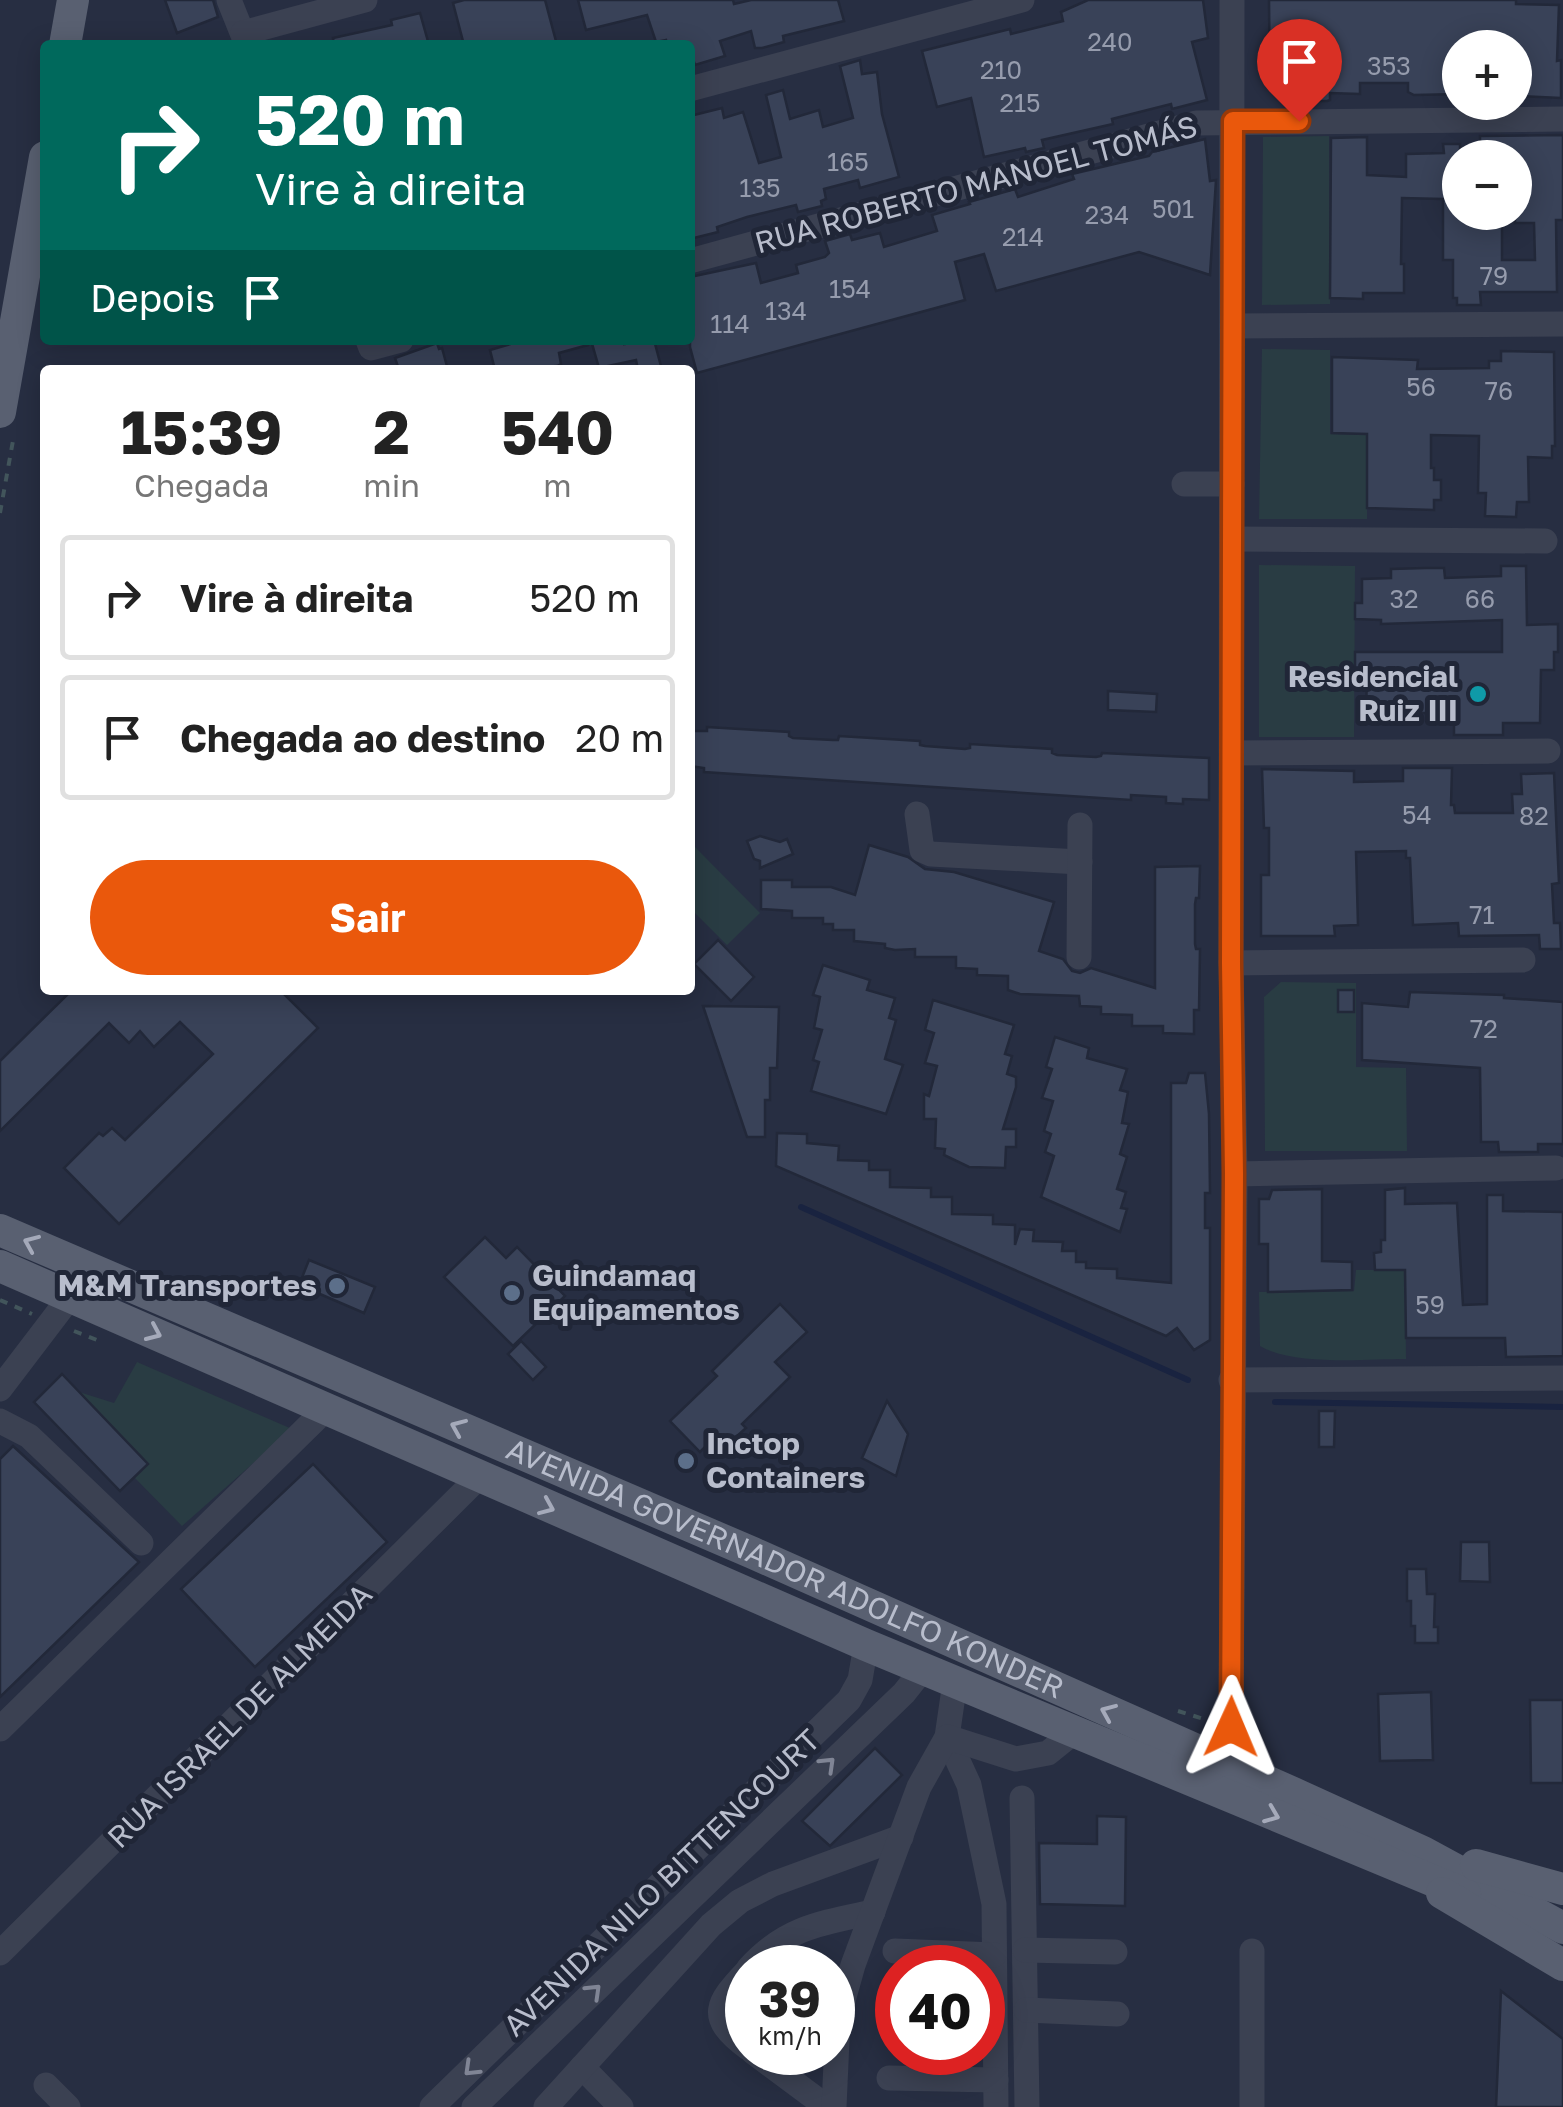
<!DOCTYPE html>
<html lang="pt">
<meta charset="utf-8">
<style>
:root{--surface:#fff;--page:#f2f2f2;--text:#222;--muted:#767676;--line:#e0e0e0;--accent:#ea580c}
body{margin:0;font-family:"Golos Text",sans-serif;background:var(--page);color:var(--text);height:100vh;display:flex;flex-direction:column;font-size:38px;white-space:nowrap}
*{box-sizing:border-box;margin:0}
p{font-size:32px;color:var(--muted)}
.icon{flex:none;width:55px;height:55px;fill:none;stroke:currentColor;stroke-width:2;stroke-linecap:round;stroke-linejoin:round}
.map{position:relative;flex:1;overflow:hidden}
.drawer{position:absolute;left:40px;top:365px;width:655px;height:630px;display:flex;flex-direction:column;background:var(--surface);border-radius:10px;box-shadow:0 5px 25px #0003}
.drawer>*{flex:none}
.banner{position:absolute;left:40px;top:40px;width:655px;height:305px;border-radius:10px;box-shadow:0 5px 25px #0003;background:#00695c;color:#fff;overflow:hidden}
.buttons{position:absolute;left:1442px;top:30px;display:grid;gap:20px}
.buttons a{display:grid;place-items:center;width:90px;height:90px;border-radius:50%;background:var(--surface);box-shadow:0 5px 25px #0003;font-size:50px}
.speed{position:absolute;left:725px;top:1945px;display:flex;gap:20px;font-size:50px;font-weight:700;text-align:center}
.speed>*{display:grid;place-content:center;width:130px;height:130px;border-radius:50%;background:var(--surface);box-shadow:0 5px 25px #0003;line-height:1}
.speed small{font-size:25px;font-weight:400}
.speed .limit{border:15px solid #d22;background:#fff;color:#111}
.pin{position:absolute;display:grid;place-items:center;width:85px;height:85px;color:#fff;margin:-102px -42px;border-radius:50% 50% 50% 0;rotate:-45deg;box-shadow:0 0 10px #0007}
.pin .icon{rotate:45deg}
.me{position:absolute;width:110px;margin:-55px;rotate:1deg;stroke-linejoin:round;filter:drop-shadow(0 0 8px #0008)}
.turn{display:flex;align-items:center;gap:35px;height:210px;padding:0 50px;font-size:45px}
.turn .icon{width:130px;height:130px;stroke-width:2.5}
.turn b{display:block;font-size:70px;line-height:85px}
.then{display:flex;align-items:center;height:95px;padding:0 50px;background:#0003;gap:20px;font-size:38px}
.eta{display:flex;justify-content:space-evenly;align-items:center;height:170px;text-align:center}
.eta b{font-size:60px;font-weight:700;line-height:70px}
.primary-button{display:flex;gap:20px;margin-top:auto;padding:20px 50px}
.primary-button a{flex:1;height:115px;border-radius:60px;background:var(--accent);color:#fff;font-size:40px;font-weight:700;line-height:115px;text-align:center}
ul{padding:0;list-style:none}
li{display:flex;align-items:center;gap:30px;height:125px;margin:0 20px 15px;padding:0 30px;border:5px solid var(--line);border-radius:10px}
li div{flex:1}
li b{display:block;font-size:38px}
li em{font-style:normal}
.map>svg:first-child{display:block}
.green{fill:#293c43}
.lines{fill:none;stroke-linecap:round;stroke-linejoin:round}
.stream{stroke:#192340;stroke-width:6}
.building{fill:#394258;stroke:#222839;stroke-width:2.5}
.path{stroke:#42555b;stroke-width:4;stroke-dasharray:8 8;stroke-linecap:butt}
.minor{stroke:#3b4152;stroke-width:25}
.major{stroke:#596071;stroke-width:32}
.oneway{stroke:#a5aaba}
.oneway2{stroke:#808595}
.route-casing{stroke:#983908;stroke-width:25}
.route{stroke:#ea580c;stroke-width:18}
.culture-dot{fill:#0f9aa8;stroke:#202637;stroke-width:4}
.service-dot{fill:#5c6f8a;stroke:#202637;stroke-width:4}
.labels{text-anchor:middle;stroke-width:10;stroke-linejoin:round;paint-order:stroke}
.number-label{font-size:25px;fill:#969cad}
.street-label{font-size:30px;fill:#b8bdcc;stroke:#202637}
.poi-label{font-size:30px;font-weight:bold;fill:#b8bdcc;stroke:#202637;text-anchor:end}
</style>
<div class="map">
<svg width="1563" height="2107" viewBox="0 0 1563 2107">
<rect width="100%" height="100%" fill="#272e42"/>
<g class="green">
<polygon points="1329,136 1330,304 1262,305 1263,137"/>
<polygon points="1262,349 1330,350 1330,434 1367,435 1367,519 1259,519"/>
<polygon points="1259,565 1355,566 1354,737 1259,737"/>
<polygon points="695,847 760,913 727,945 690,908 690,852"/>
<polygon points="1281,982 1356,983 1356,1067 1406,1068 1407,1151 1265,1151 1264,997"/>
<path d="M1356 1270H1405L1406 1359C1365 1359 1295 1366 1260 1346L1259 1292 1354 1291Z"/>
<polygon points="137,1362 292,1429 182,1526 134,1477 148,1463 79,1392 114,1403"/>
</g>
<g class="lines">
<g class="stream">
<polyline points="801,1207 1188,1380"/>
<polyline points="1275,1402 1563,1407"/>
</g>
</g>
<g class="building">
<polygon points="165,0 213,0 218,17 177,33"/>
<polygon points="464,0 545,0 557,45 464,45 453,3"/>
<polygon points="578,0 733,0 734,4 751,0 838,0 844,21 783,36 784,42 762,48 755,48 751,31 720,41 725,56 695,65 694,62 690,63 690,45 667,45 666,40 656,42 647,15 586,30"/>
<polygon points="1088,0 1203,0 1208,38 1192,42 1207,100 1172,109 1171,104 1112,119 1113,124 1042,140 1044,148 1026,152 1025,148 984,157 971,98 937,107 922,51 1010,29 1011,34 1063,21 1061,12"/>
<polygon points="1269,0 1516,0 1516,4 1559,5 1557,61 1561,60 1561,98 1517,96 1515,48 1460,48 1460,94 1414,95 1408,92 1408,83 1360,83 1360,94 1330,93 1330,100 1327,101 1291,101 1291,91 1270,90"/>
<polygon points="420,13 429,45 334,45 333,38 392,25 391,20"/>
<polygon points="860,60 862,74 877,72 882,114 899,177 860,188 858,180 824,189 826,199 821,201 822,206 798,212 796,205 747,217 717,227 718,232 690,239 690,116 722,108 724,118 743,112 759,163 781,157 766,95 783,90 790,119 819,110 823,127 853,118 840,66"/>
<polygon points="1563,135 1563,220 1556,220 1557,292 1480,292 1481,305 1457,305 1457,298 1453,298 1453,260 1443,260 1443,199 1402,198 1401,264 1404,264 1404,293 1363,293 1363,299 1330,298 1331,138 1367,137 1367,175 1406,177 1406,154 1444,153 1443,144 1460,144 1460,212 1502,212 1502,260 1535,260 1534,223 1515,223 1515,158 1480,158 1480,136"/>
<polygon points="1205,139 1210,181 1216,180 1210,275 1139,252 996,291 984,254 955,262 965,300 697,373 690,347 690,277 756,263 761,283 798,273 796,265 825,257 829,253 825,241 850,234 852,240 880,233 884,247 937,231 932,215 970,204 969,202 1015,189 1018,197 1074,179 1072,174 1149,156 1152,152"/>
<polygon points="524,340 587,340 588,345 559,353 561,364 557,366 495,370 490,350"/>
<polygon points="591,340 623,340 624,344 654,340 662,370 638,370 636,360 599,368"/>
<polygon points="437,343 439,349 442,348 448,370 399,370 395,358"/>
<polygon points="1501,351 1554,352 1555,446 1552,446 1552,458 1528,457 1529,502 1517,502 1516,517 1485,516 1486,493 1478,493 1479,436 1431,435 1431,468 1434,468 1434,480 1441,480 1441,500 1434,500 1434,510 1367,508 1367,434 1332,433 1332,357 1418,360 1417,369 1489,368 1489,361 1501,361"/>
<polygon points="1501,566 1526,566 1527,625 1558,624 1558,652 1554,652 1554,670 1541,670 1540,723 1503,723 1503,735 1454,735 1454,713 1402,713 1402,723 1366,722 1367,668 1355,668 1355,652 1502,652 1502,620 1381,624 1381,620 1355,619 1355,603 1362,603 1362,579 1391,578 1391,569 1426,568 1444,568 1445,578 1501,576"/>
<polygon points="1108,691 1157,694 1156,712 1108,710"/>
<polygon points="707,727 789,732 789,736 793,738 833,740 838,740 839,736 920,741 920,745 925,746 965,749 970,748 970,744 1052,749 1052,753 1057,755 1096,757 1101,756 1102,753 1209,758 1209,800 1183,799 1183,804 1166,803 1166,797 1131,795 1131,800 704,772 704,768 690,766 690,731 707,731"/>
<polygon points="1403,768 1452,768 1451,805 1454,805 1455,813 1513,813 1512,794 1522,794 1521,774 1554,773 1559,883 1552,884 1554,923 1560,923 1561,949 1540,949 1539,935 1459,936 1458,923 1413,925 1410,858 1406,858 1406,851 1356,852 1358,925 1334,926 1335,936 1261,936 1261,875 1269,875 1269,828 1264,828 1262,769 1354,771 1354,782 1403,781"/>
<polygon points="760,836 780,842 787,839 793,854 760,868 760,861 754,859 747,841"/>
<polygon points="869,845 908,857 925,869 954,872 1054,902 1039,951 1063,959 1072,971 1080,973 1091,968 1155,988 1155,867 1200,866 1199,898 1196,898 1195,904 1195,944 1196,949 1200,949 1199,1010 1194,1010 1194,1034 1163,1033 1163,1026 1132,1026 1132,1015 1101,1014 1101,1007 1080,1006 1079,996 1020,994 1008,990 1008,976 977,975 977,969 956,968 956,957 915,957 915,949 895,950 885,948 885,944 854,941 854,930 833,930 833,924 823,924 823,918 792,918 792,911 761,909 761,880 792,880 792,887 831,887 855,895"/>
<polygon points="718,940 754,977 731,1001 694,964"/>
<polygon points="823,965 870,980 867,990 895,998 889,1018 896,1020 885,1059 903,1065 886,1114 811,1091 819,1062 813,1060 822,1030 814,1028 820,997 813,995"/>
<polygon points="72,990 280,990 318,1028 119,1224 64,1168 99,1133 103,1136 112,1128 125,1140 213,1054 180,1022 154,1047 140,1031 129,1043 109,1023 0,1131 0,1061"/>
<rect x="1338" y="990" width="16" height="22"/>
<polygon points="1410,992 1504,995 1504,998 1563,1002 1563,1144 1538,1144 1538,1152 1499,1152 1498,1142 1481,1142 1480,1068 1362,1060 1362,1003 1408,1007"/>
<polygon points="933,1000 1014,1025 1005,1054 1012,1056 1007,1074 1016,1077 1016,1087 1003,1129 1016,1129 1016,1147 1006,1147 1005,1168 969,1167 944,1155 945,1149 935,1148 936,1119 924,1119 924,1094 929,1096 937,1066 925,1063 934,1033 925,1030"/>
<polygon points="703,1006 779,1007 777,1068 770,1068 770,1100 765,1100 765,1137 747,1137"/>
<polygon points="1055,1037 1089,1048 1087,1058 1127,1069 1120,1090 1128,1092 1122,1123 1129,1124 1120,1154 1127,1157 1117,1189 1126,1192 1121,1208 1127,1209 1120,1232 1041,1197 1054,1156 1045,1152 1051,1134 1044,1131 1053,1101 1042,1098 1052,1069 1046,1067"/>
<polygon points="1189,1073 1205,1073 1209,1114 1210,1193 1205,1193 1205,1228 1210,1228 1210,1340 1194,1350 1177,1328 1166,1336 776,1166 777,1133 807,1134 807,1143 839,1146 838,1160 869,1161 869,1170 890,1170 890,1187 931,1188 931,1197 952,1197 952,1214 993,1215 993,1224 1015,1225 1015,1245 1020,1229 1034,1230 1033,1241 1063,1242 1062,1251 1076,1251 1076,1262 1086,1262 1086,1268 1117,1269 1117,1278 1171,1283 1171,1083 1186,1083"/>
<polygon points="1405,1188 1405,1204 1457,1203 1463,1305 1487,1304 1487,1195 1503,1195 1503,1211 1563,1212 1563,1356 1506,1357 1505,1338 1406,1338 1405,1270 1375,1270 1374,1253 1381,1252 1381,1240 1385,1240 1385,1190"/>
<polygon points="1322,1189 1322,1261 1352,1262 1352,1290 1268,1292 1268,1244 1259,1244 1259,1199 1269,1199 1272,1190"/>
<polygon points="485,1237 506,1258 517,1247 565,1296 513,1346 444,1277"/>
<polygon points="309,1260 375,1287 364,1313 299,1285"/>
<polygon points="780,1304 807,1332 775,1362 790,1377 742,1424 746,1428 725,1447 715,1437 700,1452 670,1421 717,1376 712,1371"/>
<polygon points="521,1341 546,1367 533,1380 508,1354"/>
<polygon points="62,1374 148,1464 120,1491 34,1402"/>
<polygon points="887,1401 908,1434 896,1476 862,1458"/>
<polygon points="1319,1411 1335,1411 1334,1447 1319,1447"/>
<polygon points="13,1446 139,1562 0,1697 0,1459"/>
<polygon points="313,1464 387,1542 255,1667 181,1589"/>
<polygon points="1461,1542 1489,1542 1490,1582 1460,1581"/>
<polygon points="1407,1569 1426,1569 1427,1594 1435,1594 1434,1627 1438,1627 1438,1643 1415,1643 1415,1626 1411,1626 1411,1601 1407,1601"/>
<polygon points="1431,1692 1433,1760 1380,1761 1378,1694"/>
<polygon points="1530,1700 1563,1700 1563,1783 1531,1783"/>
<polygon points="875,1748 902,1775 830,1846 802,1821"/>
<polygon points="1097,1816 1126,1817 1125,1906 1040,1904 1039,1843 1097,1844"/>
<polygon points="1501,1991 1563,2039 1563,2107 1496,2107"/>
</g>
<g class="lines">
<g class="path">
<polyline points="0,513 14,435"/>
<polyline points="0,1300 32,1314"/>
<polyline points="74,1331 97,1340"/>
<polyline points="1178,1711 1207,1720"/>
</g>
<g class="minor">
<polyline points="229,0 247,45"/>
<polyline points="1232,0 1231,963 1235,1174 1231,1727 1255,1777"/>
<polyline points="243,33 365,0"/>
<polyline points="690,89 1022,0"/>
<polyline points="690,261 1196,123 1563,119"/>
<polyline points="1232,326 1563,324"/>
<polyline points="368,340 371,348 401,340"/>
<polyline points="1184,484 1232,484"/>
<polyline points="1232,539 1545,541"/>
<polyline points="1232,753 1548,751"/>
<polyline points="917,814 922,850 931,854 1080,862"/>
<polyline points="1079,957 1080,825"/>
<polyline points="1231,963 1523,960"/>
<polyline points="1235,1174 1556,1168"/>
<polyline points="1231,1380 1563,1378"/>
<polyline points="0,1389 70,1297"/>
<polyline points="0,1421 29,1436 141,1543"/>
<polyline points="955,1682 947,1737 969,1785 994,1904 996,2107"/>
<polyline points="0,1729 326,1409"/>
<polyline points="1022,1798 1027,2107"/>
<polyline points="1025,1950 1115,1952"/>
<polyline points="895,1951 994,1955"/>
<polyline points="0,1953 478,1478"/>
<path d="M749 1968C786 1927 822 1923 873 1912"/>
<path d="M748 1970C717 2003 706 2017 748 2048"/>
<polyline points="1026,2010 1117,2014"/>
<polyline points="753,2052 827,2107"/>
<polyline points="582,2067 621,2107"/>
<polyline points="889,2078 996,2080"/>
<polyline points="46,2085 68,2107"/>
<polyline points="432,2107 849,1700 860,1680 866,1645"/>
<polyline points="474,2107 904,1693 923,1669"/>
<polyline points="546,2107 711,1925 740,1901 773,1884 901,1837"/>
<polyline points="834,2107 838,2018 853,1965 919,1787 947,1737 1016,1759 1048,1753 1074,1732"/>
<polyline points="1252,2107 1252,1951"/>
</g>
<g class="major">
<polyline points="65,45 73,0"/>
<polyline points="0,412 45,157"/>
<path id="s1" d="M0 1230 753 1553 1300 1796 1423 1852 1563 1928"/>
<polyline points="0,1266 866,1645 1465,1894"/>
<polyline points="1476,1865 1563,1889"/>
<polyline points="1442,1893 1563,1965"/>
</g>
</g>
<defs><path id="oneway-chevron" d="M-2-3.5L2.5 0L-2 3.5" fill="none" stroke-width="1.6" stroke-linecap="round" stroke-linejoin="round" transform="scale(2.5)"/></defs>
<g class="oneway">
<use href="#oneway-chevron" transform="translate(31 1243) rotate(-157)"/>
<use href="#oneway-chevron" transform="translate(154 1333) rotate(24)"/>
<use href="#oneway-chevron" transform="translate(458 1427) rotate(-157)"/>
<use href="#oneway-chevron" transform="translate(547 1507) rotate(23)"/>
<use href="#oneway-chevron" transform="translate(1108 1712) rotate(-157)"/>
<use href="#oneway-chevron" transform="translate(1272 1815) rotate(22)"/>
</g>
<g class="oneway2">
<use href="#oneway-chevron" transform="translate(828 1764) rotate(-44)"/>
<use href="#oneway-chevron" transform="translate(594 1991) rotate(-44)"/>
<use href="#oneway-chevron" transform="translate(471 2069) rotate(136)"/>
</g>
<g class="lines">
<defs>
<polyline id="route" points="1231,1727 1234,1174 1231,963 1233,121 1299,121"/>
</defs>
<use href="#route" class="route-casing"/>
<use href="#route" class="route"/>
</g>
<circle class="culture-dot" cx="1478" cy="694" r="10"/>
<g class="service-dot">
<circle cx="337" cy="1286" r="10"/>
<circle cx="512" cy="1293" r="10"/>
<circle cx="686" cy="1461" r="10"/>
</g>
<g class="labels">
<g class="number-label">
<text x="1110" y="51">240</text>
<text x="1389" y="75">353</text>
<text x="1001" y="79">210</text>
<text x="1020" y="112">215</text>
<text x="848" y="171">165</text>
<text x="760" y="197">135</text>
<text x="1173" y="218">501</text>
<text x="1107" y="224">234</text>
<text x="1023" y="246">214</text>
<text x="1494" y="285">79</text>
<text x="850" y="298">154</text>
<text x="786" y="320">134</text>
<text x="730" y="333">114</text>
<text x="1421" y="396">56</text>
<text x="1499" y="400">76</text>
<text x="1404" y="608">32</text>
<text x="1480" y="608">66</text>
<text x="1417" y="824">54</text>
<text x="1534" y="825">82</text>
<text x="1482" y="924">71</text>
<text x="1484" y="1038">72</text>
<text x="1430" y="1314">59</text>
</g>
<g class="street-label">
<text transform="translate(976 185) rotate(-15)" y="10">RUA ROBERTO MANOEL TOMÁS</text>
<text dy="10" stroke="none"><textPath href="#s1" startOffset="855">AVENIDA GOVERNADOR ADOLFO KONDER</textPath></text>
<text transform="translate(240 1716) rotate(-45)" y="10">RUA ISRAEL DE ALMEIDA</text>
<text transform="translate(662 1883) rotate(-44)" y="10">AVENIDA NILO BITTENCOURT</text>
</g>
<g class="poi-label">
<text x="1458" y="687">Residencial<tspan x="1458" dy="34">Ruiz III</tspan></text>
<text x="532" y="1286" text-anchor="start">Guindamaq<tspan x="532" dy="34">Equipamentos</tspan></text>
<text x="317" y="1296">M&amp;M Transportes</text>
<text x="706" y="1454" text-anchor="start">Inctop<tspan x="706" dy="34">Containers</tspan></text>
</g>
</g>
</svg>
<div class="buttons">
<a>+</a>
<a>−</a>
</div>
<div class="speed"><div>39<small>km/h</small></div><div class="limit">40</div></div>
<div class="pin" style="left:1299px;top:121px;background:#d93025"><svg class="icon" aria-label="arrive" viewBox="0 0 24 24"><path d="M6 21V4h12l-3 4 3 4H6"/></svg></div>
<svg class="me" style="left:1231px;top:1727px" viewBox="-20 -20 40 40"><path d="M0-17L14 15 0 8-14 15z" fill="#ea580c" stroke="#fff" stroke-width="4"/></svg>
<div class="banner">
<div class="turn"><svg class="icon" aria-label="right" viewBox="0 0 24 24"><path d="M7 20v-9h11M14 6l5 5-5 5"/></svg><div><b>520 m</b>Vire à direita</div></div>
<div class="then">Depois<svg class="icon" aria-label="arrive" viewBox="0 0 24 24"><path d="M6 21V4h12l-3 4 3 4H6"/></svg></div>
</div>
<section class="drawer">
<div class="eta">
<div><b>15:39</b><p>Chegada</p></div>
<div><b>2</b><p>min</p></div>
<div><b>540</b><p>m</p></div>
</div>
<ul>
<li><svg class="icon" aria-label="right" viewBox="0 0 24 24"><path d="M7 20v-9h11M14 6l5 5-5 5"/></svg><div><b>Vire à direita</b></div><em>520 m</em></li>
<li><svg class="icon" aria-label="arrive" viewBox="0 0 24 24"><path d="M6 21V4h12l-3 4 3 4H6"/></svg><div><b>Chegada ao destino</b></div><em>20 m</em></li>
</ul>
<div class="primary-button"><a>Sair</a></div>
</section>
</div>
